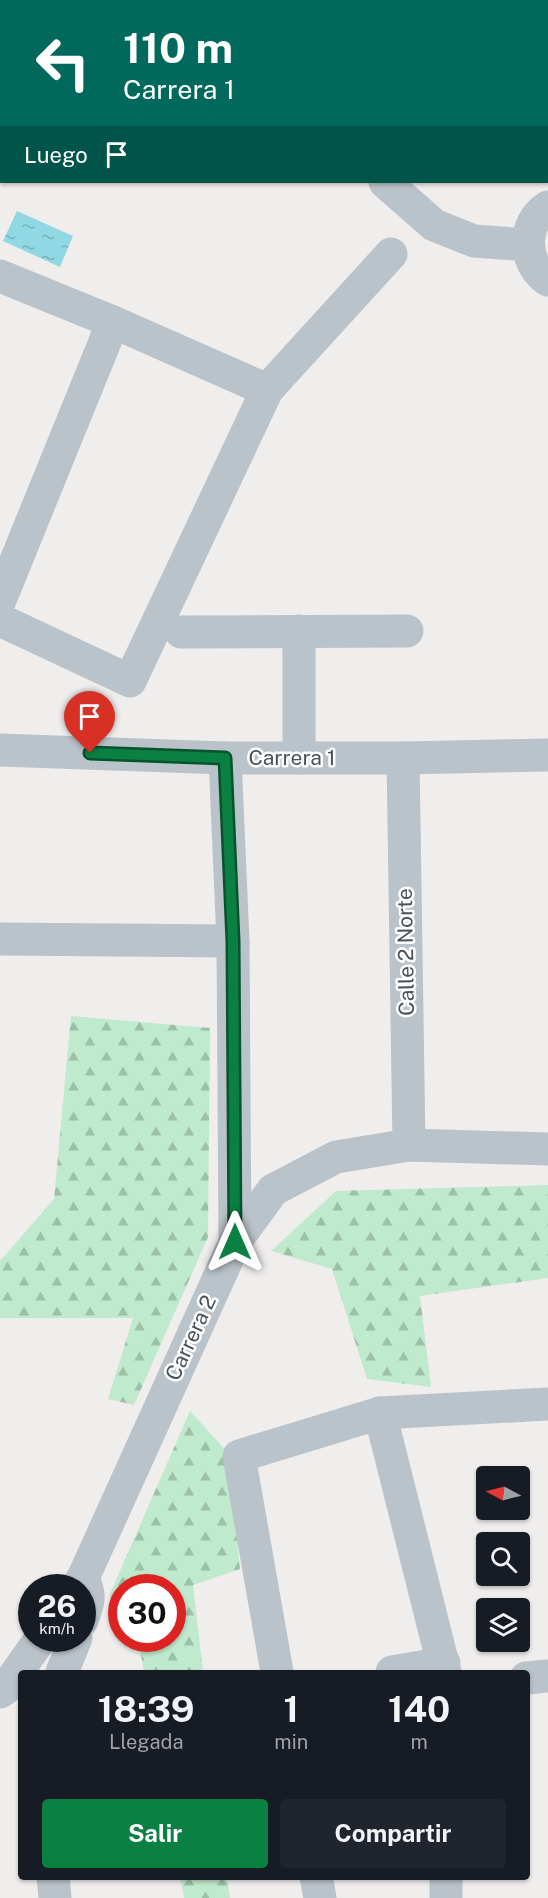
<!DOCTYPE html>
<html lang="es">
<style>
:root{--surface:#171b24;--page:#20242c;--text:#f1f3f6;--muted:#9ea1a6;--accent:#0b8043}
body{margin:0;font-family:"Public Sans",sans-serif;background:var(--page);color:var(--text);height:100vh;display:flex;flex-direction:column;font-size:22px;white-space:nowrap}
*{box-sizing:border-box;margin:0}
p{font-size:20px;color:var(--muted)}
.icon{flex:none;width:33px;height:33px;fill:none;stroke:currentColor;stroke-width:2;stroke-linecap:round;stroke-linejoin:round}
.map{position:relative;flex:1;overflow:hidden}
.drawer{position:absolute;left:18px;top:1670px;width:512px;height:210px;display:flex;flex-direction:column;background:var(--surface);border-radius:6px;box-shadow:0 2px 4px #0004}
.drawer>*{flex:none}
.guide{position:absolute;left:0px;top:0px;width:549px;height:183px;box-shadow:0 2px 4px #0004;background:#00695c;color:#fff;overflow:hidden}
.needle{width:39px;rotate:277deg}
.buttons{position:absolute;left:476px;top:1466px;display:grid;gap:12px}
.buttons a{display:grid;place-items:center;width:54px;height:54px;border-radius:6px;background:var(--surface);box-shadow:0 2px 4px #0004;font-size:30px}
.speed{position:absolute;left:18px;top:1574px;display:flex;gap:12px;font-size:30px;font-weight:700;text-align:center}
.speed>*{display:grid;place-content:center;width:78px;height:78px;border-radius:50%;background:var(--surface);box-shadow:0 2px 4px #0004;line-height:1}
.speed small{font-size:15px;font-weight:400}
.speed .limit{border:9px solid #d22;background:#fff;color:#111}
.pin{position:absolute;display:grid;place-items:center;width:51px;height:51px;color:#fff;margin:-62px -26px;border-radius:50% 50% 50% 0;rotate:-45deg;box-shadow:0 0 6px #0007}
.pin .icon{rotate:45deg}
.me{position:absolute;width:66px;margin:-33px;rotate:0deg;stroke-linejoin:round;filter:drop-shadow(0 0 4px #0008)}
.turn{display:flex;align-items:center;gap:21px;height:126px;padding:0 24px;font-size:27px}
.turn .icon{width:78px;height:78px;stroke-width:2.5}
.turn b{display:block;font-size:42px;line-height:51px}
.then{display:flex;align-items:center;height:57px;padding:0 24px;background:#0003;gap:12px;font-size:22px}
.eta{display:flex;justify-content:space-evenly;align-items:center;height:102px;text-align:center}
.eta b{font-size:36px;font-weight:700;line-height:42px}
.primary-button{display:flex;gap:12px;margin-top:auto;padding:12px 24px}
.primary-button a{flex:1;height:69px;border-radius:6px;background:var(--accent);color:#fff;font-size:24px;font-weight:700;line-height:69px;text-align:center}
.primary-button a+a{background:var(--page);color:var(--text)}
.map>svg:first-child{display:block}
.forest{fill:url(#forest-firs)}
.water{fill:url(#water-ripples)}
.building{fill:#c7cbd0;stroke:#8b8e92;stroke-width:1.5}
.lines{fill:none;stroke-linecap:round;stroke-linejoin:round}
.minor{stroke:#bac3c9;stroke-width:33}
.route-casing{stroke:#07532c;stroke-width:15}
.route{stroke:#0b8043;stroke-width:10}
.labels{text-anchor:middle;stroke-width:5;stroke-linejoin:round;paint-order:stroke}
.street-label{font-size:21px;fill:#475259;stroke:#fff}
</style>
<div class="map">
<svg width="548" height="1898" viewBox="0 0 548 1898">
<defs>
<pattern id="forest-firs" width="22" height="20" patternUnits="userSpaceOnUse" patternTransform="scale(1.5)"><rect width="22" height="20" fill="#bfeacd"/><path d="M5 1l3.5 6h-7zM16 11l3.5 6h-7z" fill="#9dc0a9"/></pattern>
<pattern id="water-ripples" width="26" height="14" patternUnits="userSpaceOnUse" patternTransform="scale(1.5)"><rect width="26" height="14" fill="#8fd8e4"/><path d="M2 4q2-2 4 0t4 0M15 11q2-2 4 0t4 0" fill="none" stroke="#77b2bc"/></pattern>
</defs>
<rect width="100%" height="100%" fill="#f0eded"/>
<g class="forest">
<polygon points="71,1016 210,1028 208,1237 134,1405 108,1399 133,1318 0,1318 0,1261 54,1199"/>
<polygon points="548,1185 548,1278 420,1296 431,1387 367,1379 332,1269 271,1251 336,1191"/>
<polygon points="190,1411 228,1453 240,1569 193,1585 203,1672 144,1672 138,1638 172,1638 172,1587 122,1587 121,1609 109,1596"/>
<polygon points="180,1877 227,1877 230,1898 184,1898"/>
</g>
<polygon class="water" points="17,211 73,236 60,267 3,241"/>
<polygon class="building" points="353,0 548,0 548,142 548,2 350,2"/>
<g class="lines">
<g class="minor">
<polyline points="212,0 213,2"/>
<polyline points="385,182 434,225 474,241 528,245"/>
<path d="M548 207C521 224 523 263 548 280"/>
<polyline points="0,276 113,322 267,390"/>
<polyline points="0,600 113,322"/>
<polyline points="0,620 130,681 267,390 391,254"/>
<polyline points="299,631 299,758"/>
<polyline points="181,632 407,631"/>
<polyline points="0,750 225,758 403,758 548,755"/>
<polyline points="225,758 233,941 235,1242"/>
<polyline points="403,758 409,1145"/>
<polyline points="0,939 233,941"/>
<polyline points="380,1413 445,1672"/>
<polyline points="77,1587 83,1578 235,1242 273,1190 336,1157 409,1145 548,1149"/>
<path d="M82 1620C89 1602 91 1596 83 1578"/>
<polyline points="62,1672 76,1638"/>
<polyline points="277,1672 239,1456 380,1413 548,1404"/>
<polyline points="392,1672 444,1663"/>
<polyline points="526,1678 548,1676"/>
<polyline points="0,1692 6,1688 41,1638"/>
<polyline points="53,1876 55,1898"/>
<polyline points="316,1876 320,1898"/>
<polyline points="446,1898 446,1876"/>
</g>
</g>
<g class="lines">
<defs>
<polyline id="route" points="90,753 225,758 233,941 235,1242"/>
</defs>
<use href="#route" class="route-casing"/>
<use href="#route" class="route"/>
</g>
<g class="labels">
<g class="street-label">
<text x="292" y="765">Carrera 1</text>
<text transform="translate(406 952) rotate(-91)" y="7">Calle 2 Norte</text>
<text transform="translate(191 1338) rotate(-65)" y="7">Carrera 2</text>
</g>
</g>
</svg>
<div class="buttons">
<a><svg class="needle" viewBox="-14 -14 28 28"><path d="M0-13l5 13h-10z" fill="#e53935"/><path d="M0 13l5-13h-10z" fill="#9ea1a6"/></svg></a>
<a><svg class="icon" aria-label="search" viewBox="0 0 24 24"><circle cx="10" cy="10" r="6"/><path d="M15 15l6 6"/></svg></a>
<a><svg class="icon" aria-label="layers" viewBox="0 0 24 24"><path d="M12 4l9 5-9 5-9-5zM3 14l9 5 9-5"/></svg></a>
</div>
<div class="speed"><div>26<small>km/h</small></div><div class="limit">30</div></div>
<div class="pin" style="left:90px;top:753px;background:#d93025"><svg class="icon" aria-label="arrive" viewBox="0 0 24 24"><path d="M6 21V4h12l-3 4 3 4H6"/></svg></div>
<svg class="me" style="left:235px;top:1242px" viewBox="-20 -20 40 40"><path d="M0-17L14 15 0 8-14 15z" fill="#0b8043" stroke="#fff" stroke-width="4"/></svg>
<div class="guide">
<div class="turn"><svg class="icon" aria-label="left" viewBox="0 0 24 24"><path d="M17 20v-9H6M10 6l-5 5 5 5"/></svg><div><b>110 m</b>Carrera 1</div></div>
<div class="then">Luego<svg class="icon" aria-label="arrive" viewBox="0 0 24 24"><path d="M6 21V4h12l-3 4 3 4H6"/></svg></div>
</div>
<section class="drawer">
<div class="eta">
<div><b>18:39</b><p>Llegada</p></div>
<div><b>1</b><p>min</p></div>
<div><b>140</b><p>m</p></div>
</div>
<div class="primary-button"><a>Salir</a><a>Compartir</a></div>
</section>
</div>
